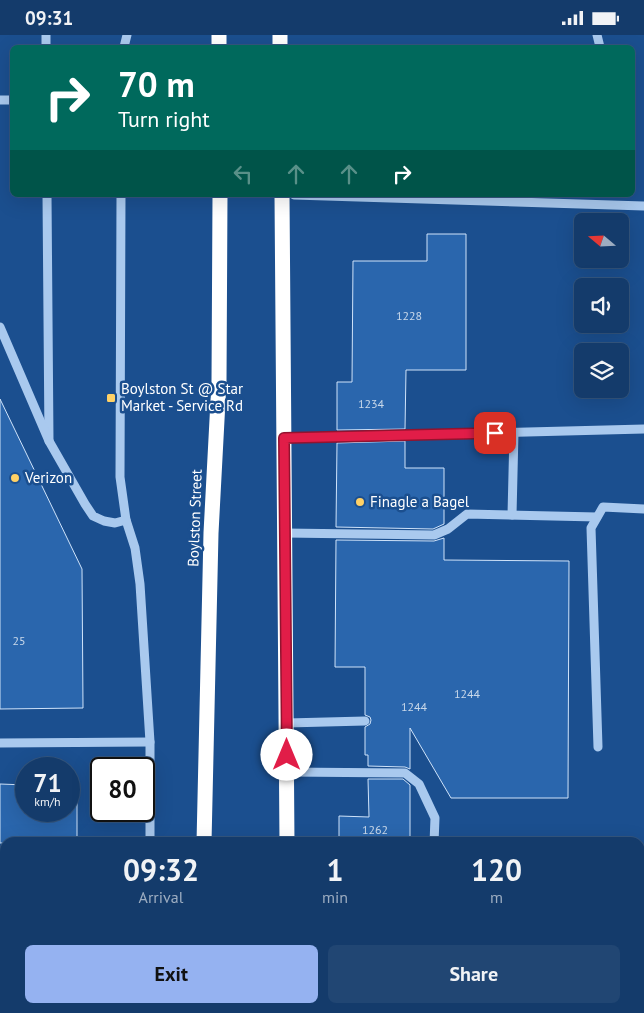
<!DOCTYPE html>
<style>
:root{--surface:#143b6b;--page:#214673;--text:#f1f3f6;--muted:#9dadc1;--line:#33557e;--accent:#95b2f1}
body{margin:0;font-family:"PT Sans",sans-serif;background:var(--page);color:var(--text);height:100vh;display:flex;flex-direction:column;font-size:19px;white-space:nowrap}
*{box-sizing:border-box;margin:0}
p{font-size:16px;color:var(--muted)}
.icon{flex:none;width:28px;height:28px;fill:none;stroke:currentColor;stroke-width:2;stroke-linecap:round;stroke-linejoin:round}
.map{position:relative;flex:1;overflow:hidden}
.drawer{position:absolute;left:0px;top:802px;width:645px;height:176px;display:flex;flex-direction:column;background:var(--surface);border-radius:15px 15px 0 0;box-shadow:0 5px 20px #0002,0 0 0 1px var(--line)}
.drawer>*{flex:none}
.hud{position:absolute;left:10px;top:10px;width:625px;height:152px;border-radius:8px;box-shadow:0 5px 20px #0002,0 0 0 1px var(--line);background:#00695c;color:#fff;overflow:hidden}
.needle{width:32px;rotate:289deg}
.fabs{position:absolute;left:574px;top:178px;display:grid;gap:10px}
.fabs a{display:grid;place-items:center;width:55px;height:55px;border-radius:8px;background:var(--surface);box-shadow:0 5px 20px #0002,0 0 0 1px var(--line);font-size:25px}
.speed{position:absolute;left:15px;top:722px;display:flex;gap:10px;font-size:25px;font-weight:700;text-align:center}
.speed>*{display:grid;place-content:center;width:65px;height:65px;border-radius:50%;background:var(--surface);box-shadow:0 5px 20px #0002,0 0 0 1px var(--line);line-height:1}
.speed small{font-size:12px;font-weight:400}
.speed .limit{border:2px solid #111;border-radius:8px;background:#fff;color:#111}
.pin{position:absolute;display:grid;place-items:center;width:42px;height:42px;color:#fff;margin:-21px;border-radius:10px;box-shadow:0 2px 8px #0006}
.me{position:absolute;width:55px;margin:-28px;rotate:0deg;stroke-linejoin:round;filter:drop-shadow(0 0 4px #0008)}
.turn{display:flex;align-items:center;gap:18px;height:105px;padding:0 25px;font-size:22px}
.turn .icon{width:65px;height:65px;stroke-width:2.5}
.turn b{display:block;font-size:35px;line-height:42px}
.lanes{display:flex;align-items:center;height:48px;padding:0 25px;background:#0003;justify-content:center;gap:25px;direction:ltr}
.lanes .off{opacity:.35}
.eta{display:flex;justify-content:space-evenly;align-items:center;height:85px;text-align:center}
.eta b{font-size:30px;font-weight:700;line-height:35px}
.cta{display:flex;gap:10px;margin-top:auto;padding:10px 25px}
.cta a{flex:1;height:58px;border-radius:8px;background:var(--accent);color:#111;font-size:20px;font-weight:700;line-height:58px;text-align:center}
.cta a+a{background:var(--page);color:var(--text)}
.status{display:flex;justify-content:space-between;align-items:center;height:35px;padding:0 25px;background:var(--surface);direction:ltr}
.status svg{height:14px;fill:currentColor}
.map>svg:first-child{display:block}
.building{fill:#2a66ad;stroke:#cfe3fa}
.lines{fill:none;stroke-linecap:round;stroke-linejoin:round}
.minor{stroke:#a9c9ee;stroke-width:9}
.highway{stroke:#fff;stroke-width:15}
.route-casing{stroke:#92132f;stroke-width:12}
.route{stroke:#e11d48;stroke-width:9}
.poi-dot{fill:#ffd166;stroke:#1b4f8f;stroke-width:2}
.labels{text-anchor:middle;stroke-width:5;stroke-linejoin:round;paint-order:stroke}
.number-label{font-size:12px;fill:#cad9ea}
.poi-label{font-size:15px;fill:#fff;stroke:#1b4f8f;text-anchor:start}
.street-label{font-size:15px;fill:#fff;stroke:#1b4f8f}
</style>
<div class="status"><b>09:31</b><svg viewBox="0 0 49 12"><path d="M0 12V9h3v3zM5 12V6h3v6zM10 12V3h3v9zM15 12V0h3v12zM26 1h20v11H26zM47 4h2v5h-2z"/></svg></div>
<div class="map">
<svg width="644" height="978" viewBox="0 0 644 978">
<rect width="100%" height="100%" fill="#1b4f8f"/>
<g class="building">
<polygon points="427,199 466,199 466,335 406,335 405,394 337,395 337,347 352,347 353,226 427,226"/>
<polygon points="0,364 82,534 83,673 0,674"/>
<polygon points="405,406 405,433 444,433 444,489 433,494 336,492 337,408"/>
<polygon points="444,503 444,525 569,526 568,763 451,763 410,693 410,734 405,732 368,731 368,720 365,720 365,692 370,689 371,685 370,682 365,680 365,632 335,632 336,505 434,506"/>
<polygon points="368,744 403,744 410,750 410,808 339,808 339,781 369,782"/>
<polygon points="0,749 26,750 26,776 69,776 69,750 77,750 77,808 0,808"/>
</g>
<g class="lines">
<g class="minor">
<polyline points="597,0 600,12"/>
<polyline points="46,12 46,0"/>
<polyline points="124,12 127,0"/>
<polyline points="0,65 12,65"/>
<polyline points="47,160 49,406"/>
<polyline points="121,160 120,442 126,485 135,513 140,549 150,707 150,808"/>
<polyline points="294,160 644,171"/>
<polyline points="0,292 49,406 85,469 93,481 104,486 115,488 126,485"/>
<polyline points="284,403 644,394"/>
<polyline points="512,480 514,397"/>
<polyline points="285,498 434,500 448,494 467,479 597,482"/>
<polyline points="287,688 365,686"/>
<polyline points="0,708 150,707"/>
<polyline points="598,712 591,493 603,472 644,474"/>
<polyline points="287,737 405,738 419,749 435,783 434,808"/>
<polyline points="640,928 644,928"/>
<polyline points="431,974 431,978"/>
<polyline points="143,978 145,974"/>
</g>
<g class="highway">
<polyline points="219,0 219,12"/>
<polyline points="280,0 280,12"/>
<polyline points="282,160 287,808"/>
<polyline points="204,808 211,498 219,347 220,160"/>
<polyline points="289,974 289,978"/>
<polyline points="201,978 201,974"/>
</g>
</g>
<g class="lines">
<defs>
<polyline id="route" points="287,720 284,403 495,398"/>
</defs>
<use href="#route" class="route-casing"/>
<use href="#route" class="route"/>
</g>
<g class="poi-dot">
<rect x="106" y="358" width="10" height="10" rx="2.5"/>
<circle cx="15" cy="443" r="5"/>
<circle cx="360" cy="467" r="5"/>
</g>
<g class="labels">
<g class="number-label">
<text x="409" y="285">1228</text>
<text x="371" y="373">1234</text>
<text x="19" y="610">25</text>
<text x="467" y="663">1244</text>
<text x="414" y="676">1244</text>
<text x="375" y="799">1262</text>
</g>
<g class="poi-label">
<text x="121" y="359">Boylston St @ Star<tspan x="121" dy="17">Market - Service Rd</tspan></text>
<text x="25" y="448">Verizon</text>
<text x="370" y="472">Finagle a Bagel</text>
</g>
<g class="street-label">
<text transform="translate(195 483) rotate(-88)" y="5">Boylston Street</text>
</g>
</g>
</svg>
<div class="fabs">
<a><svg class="needle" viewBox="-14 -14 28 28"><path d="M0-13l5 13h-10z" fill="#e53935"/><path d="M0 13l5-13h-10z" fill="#9dadc1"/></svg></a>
<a><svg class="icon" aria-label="sound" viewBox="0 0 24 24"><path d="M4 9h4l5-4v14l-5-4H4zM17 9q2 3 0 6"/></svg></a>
<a><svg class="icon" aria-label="layers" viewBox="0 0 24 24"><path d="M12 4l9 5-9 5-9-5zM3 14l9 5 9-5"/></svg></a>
</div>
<div class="speed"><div>71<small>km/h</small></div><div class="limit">80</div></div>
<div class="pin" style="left:495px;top:398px;background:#d93025"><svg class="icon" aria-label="arrive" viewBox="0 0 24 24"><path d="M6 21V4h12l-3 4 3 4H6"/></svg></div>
<svg class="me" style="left:287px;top:720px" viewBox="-20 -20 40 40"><circle r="19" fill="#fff"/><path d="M0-13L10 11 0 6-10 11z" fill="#e11d48"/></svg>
<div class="hud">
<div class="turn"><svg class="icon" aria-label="right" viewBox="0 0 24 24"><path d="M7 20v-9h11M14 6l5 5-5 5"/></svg><div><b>70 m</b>Turn right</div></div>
<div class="lanes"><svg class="icon off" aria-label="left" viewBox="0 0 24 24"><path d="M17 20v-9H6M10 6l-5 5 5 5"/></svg><svg class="icon off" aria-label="ahead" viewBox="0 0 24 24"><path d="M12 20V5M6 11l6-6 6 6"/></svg><svg class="icon off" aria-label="ahead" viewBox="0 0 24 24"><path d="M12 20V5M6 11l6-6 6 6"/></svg><svg class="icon" aria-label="right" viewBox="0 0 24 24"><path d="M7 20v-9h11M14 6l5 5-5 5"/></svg></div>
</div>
<section class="drawer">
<div class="eta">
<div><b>09:32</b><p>Arrival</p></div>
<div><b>1</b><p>min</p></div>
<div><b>120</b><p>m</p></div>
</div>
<div class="cta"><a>Exit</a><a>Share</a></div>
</section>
</div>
